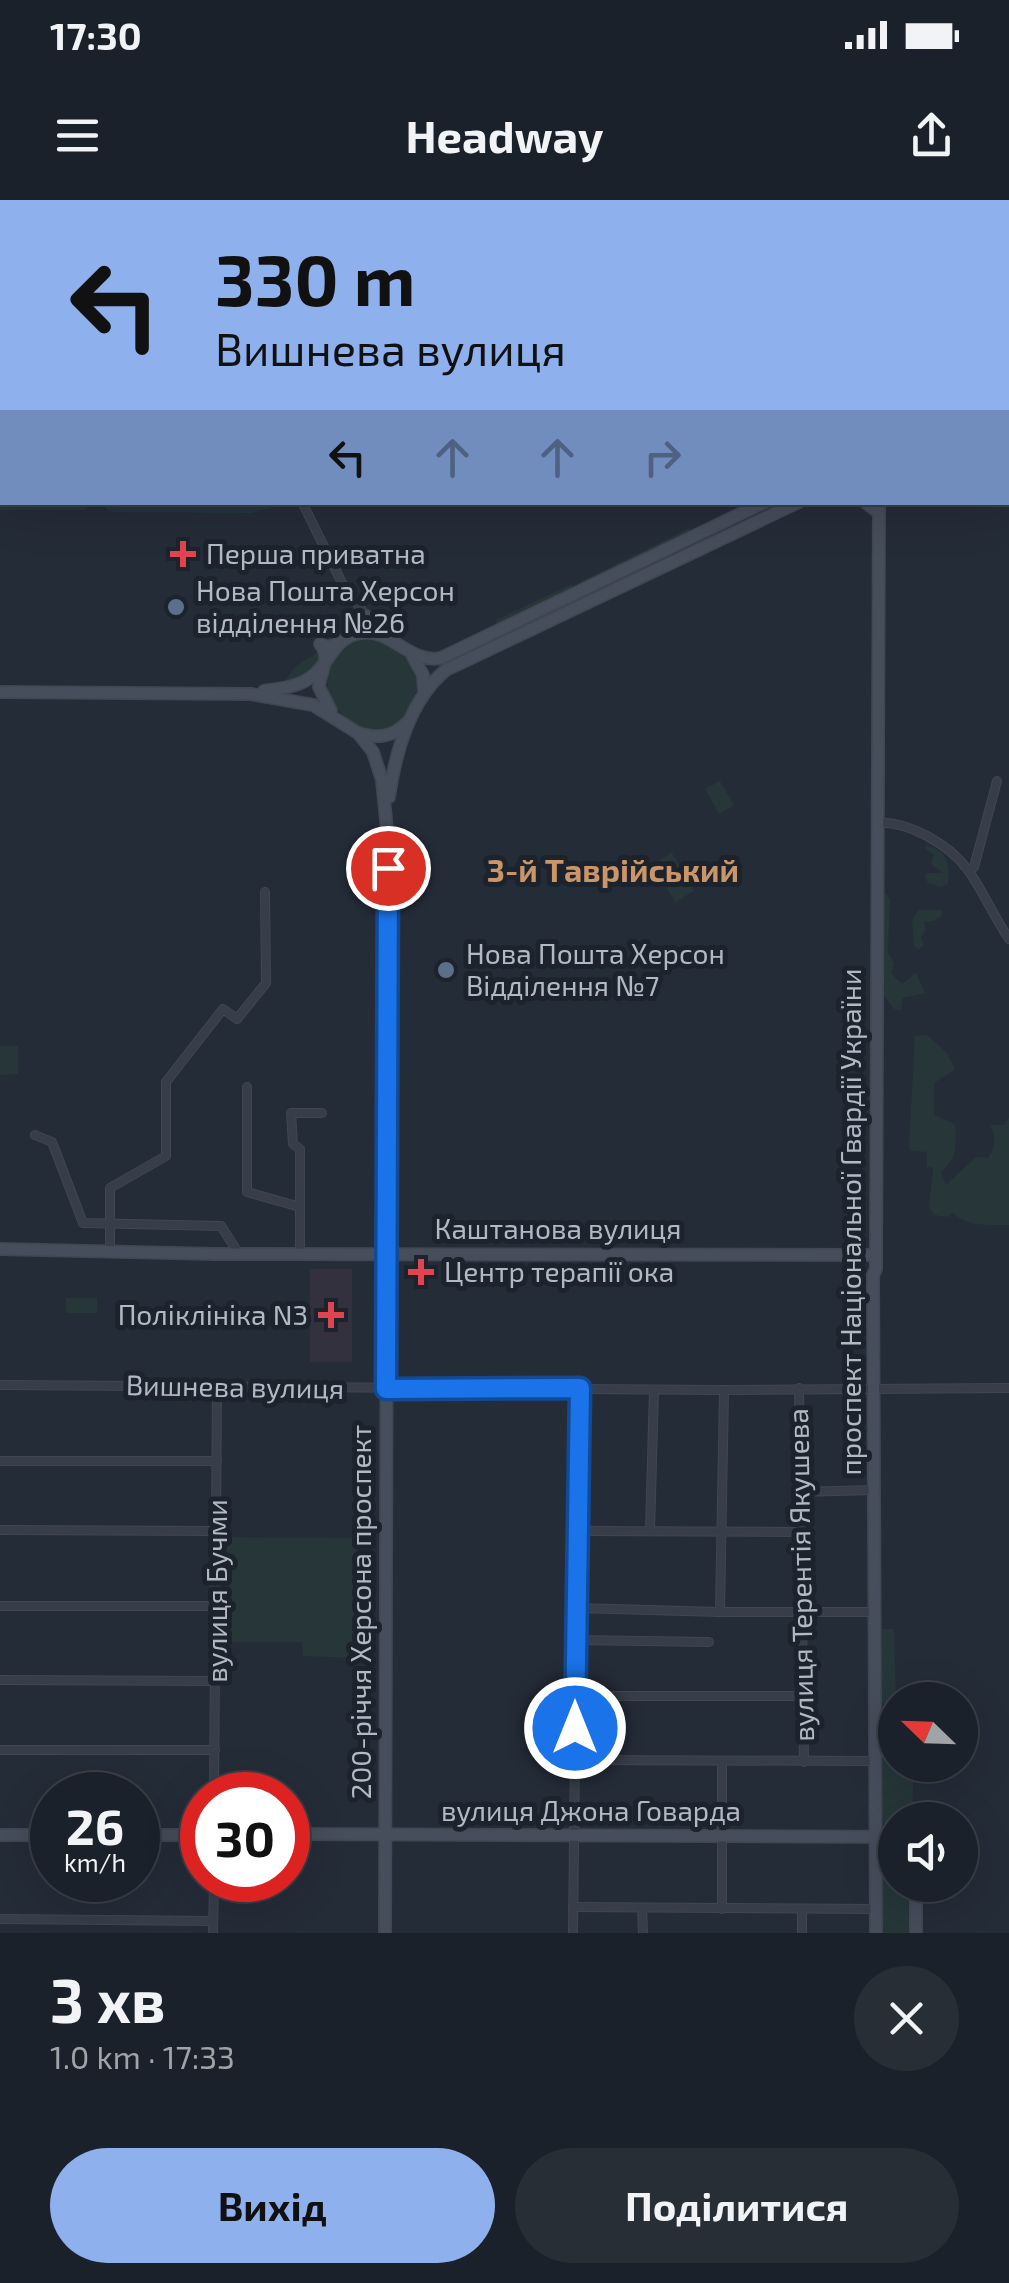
<!DOCTYPE html>
<html lang="uk">
<meta charset="utf-8">
<style>
:root{--surface:#1b212a;--page:#282e36;--text:#f1f3f6;--muted:#a0a3a8;--line:#393e47;--accent:#8eb1ee}
body{margin:0;font-family:"Exo 2",sans-serif;background:var(--page);color:var(--text);height:100vh;display:flex;flex-direction:column;font-size:38px;white-space:nowrap}
*{box-sizing:border-box;margin:0}
p{font-size:32px;color:var(--muted)}
.icon{flex:none;width:55px;height:55px;fill:none;stroke:currentColor;stroke-width:2;stroke-linecap:round;stroke-linejoin:round}
.map{position:relative;height:1733px;overflow:hidden}
.details{display:flex;flex-direction:column;background:var(--surface);flex:1}
.details>*{flex:none}
.banner{position:absolute;left:0px;top:0px;width:1010px;height:305px;box-shadow:0 10px 40px #0002,0 0 0 2px var(--line);background:#8eb1ee;color:#111;overflow:hidden}
.needle{width:65px;rotate:293deg}
.controls{position:absolute;left:878px;top:1482px;display:grid;gap:20px}
.controls a{display:grid;place-items:center;width:100px;height:100px;border-radius:50%;background:var(--surface);box-shadow:0 10px 40px #0002,0 0 0 2px var(--line);font-size:50px}
.speed{position:absolute;left:30px;top:1572px;display:flex;gap:20px;font-size:50px;font-weight:700;text-align:center}
.speed>*{display:grid;place-content:center;width:130px;height:130px;border-radius:50%;background:var(--surface);box-shadow:0 10px 40px #0002,0 0 0 2px var(--line);line-height:1}
.speed small{font-size:25px;font-weight:400}
.speed .limit{border:15px solid #d22;background:#fff;color:#111}
.pin{position:absolute;display:grid;place-items:center;width:85px;height:85px;color:#fff;margin:-42px;border:5px solid #fff;border-radius:50%;box-shadow:0 2px 10px #0007}
.me{position:absolute;width:110px;margin:-55px;rotate:0deg;stroke-linejoin:round;filter:drop-shadow(0 0 8px #0008)}
.turn{display:flex;align-items:center;gap:35px;height:210px;padding:0 50px;font-size:45px}
.turn .icon{width:130px;height:130px;stroke-width:2.5}
.turn b{display:block;font-size:70px;line-height:85px}
.lanes{display:flex;align-items:center;height:95px;padding:0 50px;background:#0003;justify-content:center;gap:50px;direction:ltr}
.lanes .off{opacity:.35}
.round{display:grid;place-items:center;flex:none;width:105px;height:105px;border-radius:52px;background:var(--page)}
.overview{display:flex;align-items:center;justify-content:space-between;height:170px;padding:0 50px}
h1{font-size:60px;font-weight:700;line-height:75px}
.primary-button{display:flex;gap:20px;margin-top:auto;padding:20px 50px}
.primary-button a{flex:1;height:115px;border-radius:60px;background:var(--accent);color:#111;font-size:40px;font-weight:700;line-height:115px;text-align:center}
.primary-button a+a{background:var(--page);color:var(--text)}
.status{display:flex;justify-content:space-between;align-items:center;height:70px;padding:0 50px;background:var(--surface);direction:ltr}
.status svg{height:28px;fill:currentColor}
header{display:flex;justify-content:space-between;align-items:center;height:130px;padding:0 50px;background:var(--surface);font-size:45px;font-weight:700}
.map>svg:first-child{display:block}
.medical{fill:#33313d}
.green{fill:#263639}
.lines{fill:none;stroke-linecap:round;stroke-linejoin:round}
.street-casing{stroke:#404752;stroke-width:10}
.secondary-casing{stroke:#404752;stroke-width:14}
.street{stroke:#373e49;stroke-width:8}
.secondary{stroke:#464d5b;stroke-width:11}
.route-casing{stroke:#114b97;stroke-width:25}
.route{stroke:#1a73e8;stroke-width:18}
.health-dot{fill:#e0444e;stroke:#1c232d;stroke-width:4}
.service-dot{fill:#5c6f8a;stroke:#1c232d;stroke-width:4}
.labels{text-anchor:middle;stroke-width:10;stroke-linejoin:round;paint-order:stroke}
.poi-label{font-size:28px;fill:#b2b9c5;stroke:#1c232d;text-anchor:start}
.street-label{font-size:28px;fill:#b2b9c5;stroke:#1c232d}
.quarter-label{font-size:32px;font-weight:bold;fill:#ca9568;stroke:#1c232d}
</style>
<div class="status"><b>17:30</b><svg viewBox="0 0 49 12"><path d="M0 12V9h3v3zM5 12V6h3v6zM10 12V3h3v9zM15 12V0h3v12zM26 1h20v11H26zM47 4h2v5h-2z"/></svg></div>
<header><svg class="icon" aria-label="menu" viewBox="0 0 24 24"><path d="M4 6h16M4 12h16M4 18h16"/></svg>Headway<svg class="icon" aria-label="share" viewBox="0 0 24 24"><path d="M12 15V3M7 8l5-5 5 5M5 13v7h14v-7"/></svg></header>
<div class="map">
<svg width="1009" height="1733" viewBox="0 0 1009 1733">
<rect width="100%" height="100%" fill="#242c38"/>
<rect class="medical" x="310" y="1069" width="42" height="93"/>
<g class="green">
<polygon points="0,0 329,0 2,2 2,302 92,303 85,310 0,310"/>
<polygon points="102,304 102,303 291,303 251,313 118,312 109,311"/>
<polygon points="689,328 692,333 582,387 580,382"/>
<polygon points="572,384 574,389 498,425 496,420"/>
<path d="M365 438C391 441 415 460 419 485L405 519C342 562 288 454 365 438Z"/>
<path d="M321 450C321 471 300 478 283 483L296 466Z"/>
<polygon points="720,581 734,605 719,614 705,589"/>
<path d="M927 645C947 651 951 665 948 684L940 687 928 683 924 675 927 673H943L931 664 934 655 924 648Z"/>
<polygon points="672,653 694,691 675,702 653,664"/>
<polygon points="886,694 890,700 888,752 894,764 891,773 902,784 916,773 925,793 903,798 901,810 894,809 881,791 882,695"/>
<polygon points="918,710 942,710 941,716 934,721 924,722 926,729 921,738 924,745 919,749 914,746 912,720"/>
<path d="M927 835 946 852 955 869 934 883V915L955 924C957 944 957 959 941 972L946 985 976 957 988 958C996 948 996 936 990 925H1004L1009 917V1025C989 1025 968 1027 953 1013L948 1017 934 1015 929 1006 933 968 927 967V952L910 951 909 945 915 836Z"/>
<polygon points="0,846 18,846 18,874 0,875"/>
<rect x="66" y="1098" width="31" height="15"/>
<polygon points="226,1337 358,1338 353,1458 303,1456 302,1442 224,1442"/>
<polygon points="882,1429 894,1429 896,1499 891,1506 886,1506 881,1500"/>
<polygon points="888,1513 895,1514 895,1565 914,1565 912,1620 895,1620 895,1629 884,1624 882,1616 881,1518"/>
<polygon points="895,1642 895,1685 912,1685 912,1733 880,1733 880,1649 886,1643"/>
</g>
<g class="lines">
<defs>
<g id="street">
<polyline points="302,302 342,383 366,416"/>
<path d="M877 623C908 621 949 644 968 670 983 691 994 717 1009 739"/>
<polyline points="969,671 974,667 997,581"/>
<polyline points="247,887 247,992 300,1007"/>
<polyline points="35,935 52,942 83,1023 221,1026 239,1054"/>
<polyline points="110,1052 110,988 166,956 166,882 223,809 237,819 266,783 265,692"/>
<polyline points="300,1055 300,949 293,944 291,913 322,913"/>
<polyline points="0,1185 724,1190 1009,1188"/>
<polyline points="799,1188 804,1562"/>
<polyline points="0,1261 217,1261"/>
<polyline points="799,1292 874,1290"/>
<polyline points="0,1330 217,1331"/>
<polyline points="578,1331 799,1332"/>
<polyline points="650,1331 654,1190"/>
<polyline points="0,1406 217,1406"/>
<polyline points="577,1408 720,1412 875,1412"/>
<polyline points="720,1412 724,1190"/>
<polyline points="576,1440 709,1442"/>
<polyline points="0,1480 216,1481"/>
<polyline points="575,1496 803,1496"/>
<polyline points="0,1550 215,1550"/>
<polyline points="575,1560 876,1561"/>
<polyline points="722,1563 722,1709"/>
<polyline points="214,1595 217,1187"/>
<polyline points="573,1707 876,1709"/>
<polyline points="642,1708 643,1733"/>
<polyline points="0,1719 213,1721"/>
<polyline points="213,1733 214,1680"/>
<polyline points="573,1733 579,1188"/>
<polyline points="802,1733 802,1709"/>
</g>
<g id="secondary">
<polyline points="894,2 894,0"/>
<polyline points="903,2 903,0"/>
<polyline points="1008,291 1009,293"/>
<polyline points="865,302 878,312"/>
<polyline points="366,416 383,433"/>
<polyline points="412,455 423,475 424,493"/>
<path d="M264 491C283 488 300 487 315 474 331 459 336 436 361 433 391 428 409 464 441 458L765 302"/>
<polyline points="0,492 251,494 313,505 358,533 373,552 382,580 388,640 385,1733"/>
<path d="M331 511 319 487C320 471 332 458 320 444L328 447 337 444"/>
<path d="M358 533C378 539 393 537 408 522"/>
<path d="M389 597C395 554 410 499 446 470L799 302"/>
<polyline points="0,1049 216,1054 876,1055"/>
<polyline points="288,1634 895,1637"/>
<polyline points="0,1635 52,1635"/>
<polyline points="138,1635 202,1635"/>
<polyline points="876,1733 873,1075 876,1069 879,302"/>
<polyline points="916,1733 916,1685"/>
</g>
</defs>
<use href="#street" class="street-casing"/>
<use href="#secondary" class="secondary-casing"/>
<use href="#street" class="street"/>
<use href="#secondary" class="secondary"/>
</g>
<g class="lines">
<defs>
<polyline id="route" points="388,668 386,1189 580,1188 575,1528"/>
</defs>
<use href="#route" class="route-casing"/>
<use href="#route" class="route"/>
</g>
<g class="health-dot">
<path d="M178 339h10v10h10v10h-10v10h-10v-10h-10v-10h10z"/>
<path d="M416 1057h10v10h10v10h-10v10h-10v-10h-10v-10h10z"/>
<path d="M326 1100h10v10h10v10h-10v10h-10v-10h-10v-10h10z"/>
</g>
<g class="service-dot">
<circle cx="176" cy="407" r="10"/>
<circle cx="446" cy="770" r="10"/>
</g>
<g class="labels">
<g class="poi-label">
<text x="206" y="364">Перша приватна</text>
<text x="196" y="401">Нова Пошта Херсон<tspan x="196" dy="32">відділення №26</tspan></text>
<text x="466" y="764">Нова Пошта Херсон<tspan x="466" dy="32">Відділення №7</tspan></text>
<text x="444" y="1082">Центр терапії ока</text>
<text x="308" y="1125" text-anchor="end">Поліклініка N3</text>
</g>
<g class="street-label">
<text transform="translate(851 1022) rotate(-90)" y="10">проспект Національної Гвардії України</text>
<text x="558" y="1039">Каштанова вулиця</text>
<text transform="translate(235 1187) rotate(1)" y="10">Вишнева вулиця</text>
<text transform="translate(801 1375) rotate(-91)" y="10">вулиця Терентія Якушева</text>
<text transform="translate(217 1391) rotate(-90)" y="10">вулиця Бучми</text>
<text transform="translate(361 1412) rotate(-90)" y="10">200-річчя Херсона проспект</text>
<text x="591" y="1621">вулиця Джона Говарда</text>
</g>
<g class="quarter-label">
<text x="613" y="682">3-й Таврійський</text>
</g>
</g>
</svg>
<div class="controls">
<a><svg class="needle" viewBox="-14 -14 28 28"><path d="M0-13l5 13h-10z" fill="#e53935"/><path d="M0 13l5-13h-10z" fill="#a0a3a8"/></svg></a>
<a><svg class="icon" aria-label="sound" viewBox="0 0 24 24"><path d="M4 9h4l5-4v14l-5-4H4zM17 9q2 3 0 6"/></svg></a>
</div>
<div class="speed"><div>26<small>km/h</small></div><div class="limit">30</div></div>
<div class="pin" style="left:388px;top:668px;background:#d93025"><svg class="icon" aria-label="arrive" viewBox="0 0 24 24"><path d="M6 21V4h12l-3 4 3 4H6"/></svg></div>
<svg class="me" style="left:575px;top:1528px" viewBox="-20 -20 40 40"><circle r="17" fill="#1a73e8" stroke="#fff" stroke-width="3"/><path d="M0-11L8 9 0 5-8 9z" fill="#fff"/></svg>
<div class="banner">
<div class="turn"><svg class="icon" aria-label="left" viewBox="0 0 24 24"><path d="M17 20v-9H6M10 6l-5 5 5 5"/></svg><div><b>330 m</b>Вишнева вулиця</div></div>
<div class="lanes"><svg class="icon" aria-label="left" viewBox="0 0 24 24"><path d="M17 20v-9H6M10 6l-5 5 5 5"/></svg><svg class="icon off" aria-label="ahead" viewBox="0 0 24 24"><path d="M12 20V5M6 11l6-6 6 6"/></svg><svg class="icon off" aria-label="ahead" viewBox="0 0 24 24"><path d="M12 20V5M6 11l6-6 6 6"/></svg><svg class="icon off" aria-label="right" viewBox="0 0 24 24"><path d="M7 20v-9h11M14 6l5 5-5 5"/></svg></div>
</div>
</div>
<section class="details">
<div class="overview"><div><h1>3 хв</h1><p>1.0 km · 17:33</p></div><a class="round"><svg class="icon" aria-label="close" viewBox="0 0 24 24"><path d="M6 6l12 12M18 6L6 18"/></svg></a></div>
<div class="primary-button"><a>Вихід</a><a>Поділитися</a></div>
</section>
